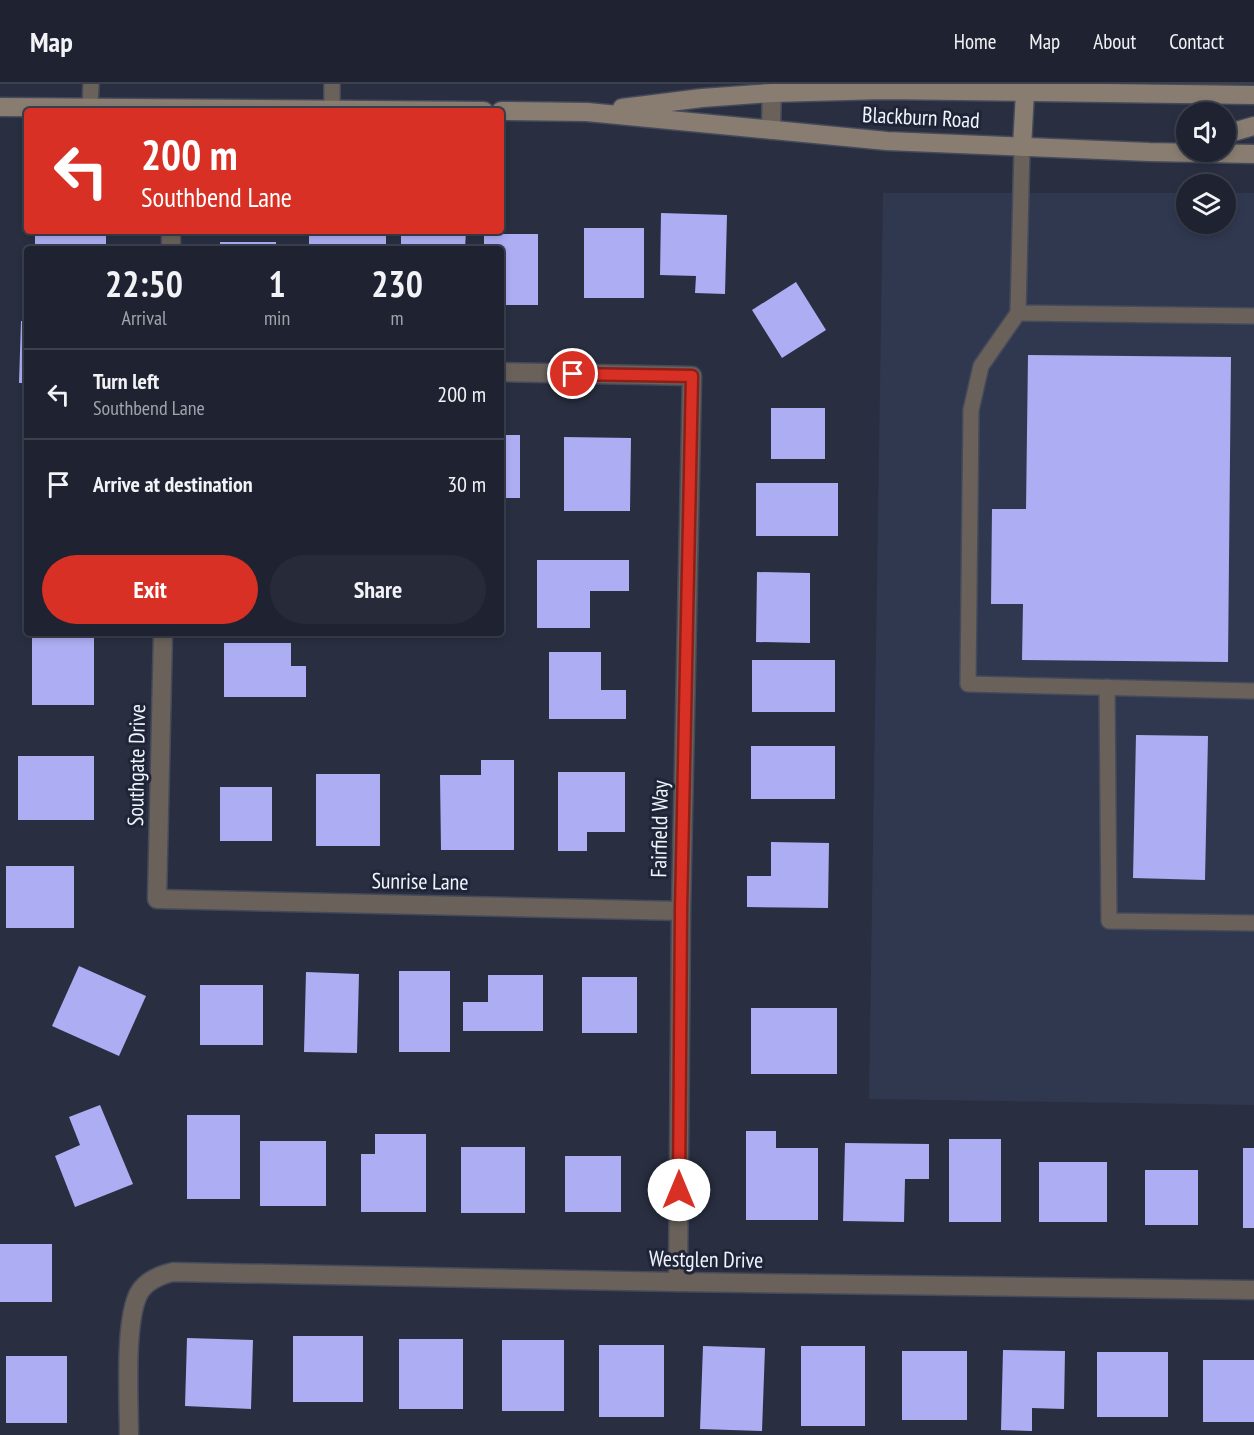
<!DOCTYPE html>
<style>
:root{--surface:#1f2331;--page:#272b39;--text:#f1f3f6;--muted:#a1a4ab;--line:#3c404d;--accent:#d93025}
body{margin:0;font-family:"PT Sans Narrow",sans-serif;background:var(--page);color:var(--text);height:100vh;display:flex;flex-direction:column;font-size:22px;white-space:nowrap}
*{box-sizing:border-box;margin:0}
p{font-size:20px;color:var(--muted)}
.icon{flex:none;width:33px;height:33px;fill:none;stroke:currentColor;stroke-width:2;stroke-linecap:round;stroke-linejoin:round}
.map{position:relative;flex:1;overflow:hidden}
.side{position:absolute;left:24px;top:162px;width:480px;height:390px;display:flex;flex-direction:column;background:var(--surface);border-radius:6px;box-shadow:0 3px 9px #0003,0 0 0 2px var(--line)}
.side>*{flex:none}
.hud{position:absolute;left:24px;top:24px;width:480px;height:126px;border-radius:6px;box-shadow:0 3px 9px #0003,0 0 0 2px var(--line);background:#d93025;color:#fff;overflow:hidden}
.buttons{position:absolute;left:1176px;top:18px;display:grid;gap:12px}
.buttons a{display:grid;place-items:center;width:60px;height:60px;border-radius:50%;background:var(--surface);box-shadow:0 3px 9px #0003,0 0 0 2px var(--line);font-size:30px}
.pin{position:absolute;display:grid;place-items:center;width:51px;height:51px;color:#fff;margin:-26px;border:3px solid #fff;border-radius:50%;box-shadow:0 2px 6px #0007}
.me{position:absolute;width:66px;margin:-33px;rotate:0deg;stroke-linejoin:round;filter:drop-shadow(0 0 4px #0008)}
.turn{display:flex;align-items:center;gap:21px;height:126px;padding:0 18px;font-size:27px}
.turn .icon{width:78px;height:78px;stroke-width:2.5}
.turn b{display:block;font-size:42px;line-height:51px}
.eta{display:flex;justify-content:space-evenly;align-items:center;height:102px;text-align:center}
.eta b{font-size:36px;font-weight:800;line-height:42px}
.primary-button{display:flex;gap:12px;margin-top:auto;padding:12px 18px}
.primary-button a{flex:1;height:69px;border-radius:36px;background:var(--accent);color:#fff;font-size:24px;font-weight:800;line-height:69px;text-align:center}
.primary-button a+a{background:var(--page);color:var(--text)}
ul{padding:0;list-style:none}
li{display:flex;align-items:center;gap:18px;height:90px;padding:0 18px;border-top:2px solid var(--line)}
li div{flex:1}
li b{display:block;font-size:22px}
li em{font-style:normal}
header{display:flex;align-items:center;gap:36px;box-sizing:border-box;height:84px;padding:0 30px;background:var(--surface);border-bottom:2px solid var(--line)}
header strong{font-size:28px}
nav{display:flex;gap:33px;margin-inline-start:auto;font-size:21px}
.map>svg:first-child{display:block}
.built{fill:#303850}
.building{fill:#adadf4}
.lines{fill:none;stroke-linecap:round;stroke-linejoin:round}
.lane-casing{stroke:#454a5b;stroke-width:18}
.street-casing{stroke:#454a5b;stroke-width:21}
.secondary-casing{stroke:#454a5b;stroke-width:21}
.lane{stroke:#69615a;stroke-width:15}
.street{stroke:#69615a;stroke-width:18}
.secondary{stroke:#897d71;stroke-width:18}
.route-casing{stroke:#8d1f18;stroke-width:15}
.route{stroke:#d93025;stroke-width:10}
.labels{text-anchor:middle;stroke-width:6;stroke-linejoin:round;paint-order:stroke}
.street-label{font-size:22px;fill:#f0f3fd;stroke:#1f2536}
</style>
<header>
<strong>Map</strong>
<nav><a>Home</a><a>Map</a><a>About</a><a>Contact</a></nav>
</header>
<div class="map">
<svg width="1254" height="1351" viewBox="0 0 1254 1351">
<rect width="100%" height="100%" fill="#292f41"/>
<polygon class="built" points="883,109 1186,109 1186,140 1226,140 1226,109 1254,109 1254,1021 869,1015"/>
<g class="building">
<polygon points="661,129 727,131 725,210 695,209 696,192 660,191"/>
<rect x="584" y="144" width="60" height="70"/>
<rect x="35" y="147" width="71" height="18"/>
<rect x="309" y="147" width="77" height="18"/>
<polygon points="401,147 466,147 465,165 401,165"/>
<polygon points="484,150 538,150 538,221 501,221 501,165 484,165"/>
<rect x="220" y="158" width="56" height="7"/>
<polygon points="796,198 826,246 782,274 752,226"/>
<polygon points="21,237 27,237 27,299 19,299"/>
<polygon points="1028,271 1231,273 1228,578 1022,576 1023,520 991,520 992,425 1026,425"/>
<rect x="771" y="324" width="54" height="51"/>
<rect x="501" y="351" width="19" height="63"/>
<polygon points="564,353 631,354 630,427 564,427"/>
<rect x="756" y="399" width="82" height="53"/>
<polygon points="537,476 629,476 629,507 590,507 590,544 537,544"/>
<polygon points="757,488 810,489 810,559 756,558"/>
<rect x="32" y="553" width="62" height="68"/>
<polygon points="224,559 291,559 291,582 306,582 306,613 224,613"/>
<polygon points="549,568 601,568 601,606 626,606 626,635 549,635"/>
<rect x="752" y="576" width="83" height="52"/>
<polygon points="1136,651 1208,652 1205,796 1133,794"/>
<rect x="751" y="662" width="84" height="53"/>
<rect x="18" y="672" width="76" height="64"/>
<polygon points="481,676 514,676 514,766 441,766 440,691 481,691"/>
<polygon points="558,688 625,688 625,748 587,748 587,767 558,767"/>
<rect x="316" y="690" width="64" height="72"/>
<rect x="220" y="703" width="52" height="54"/>
<polygon points="771,758 829,759 828,824 747,823 747,792 771,792"/>
<rect x="6" y="782" width="68" height="62"/>
<polygon points="79,882 146,912 119,972 52,942"/>
<rect x="399" y="887" width="51" height="81"/>
<polygon points="306,888 359,890 357,969 304,968"/>
<polygon points="488,891 543,891 543,947 463,947 463,918 488,918"/>
<rect x="582" y="893" width="55" height="56"/>
<rect x="200" y="901" width="63" height="60"/>
<rect x="751" y="924" width="86" height="66"/>
<polygon points="100,1021 133,1100 75,1123 55,1072 80,1061 69,1033"/>
<rect x="187" y="1031" width="53" height="84"/>
<polygon points="746,1047 776,1047 776,1064 818,1064 818,1136 746,1136"/>
<polygon points="375,1050 426,1050 426,1128 361,1128 361,1070 375,1070"/>
<rect x="949" y="1055" width="52" height="83"/>
<rect x="260" y="1057" width="66" height="65"/>
<polygon points="845,1059 929,1060 929,1095 905,1095 904,1138 843,1137"/>
<rect x="461" y="1063" width="64" height="66"/>
<rect x="1243" y="1064" width="11" height="80"/>
<rect x="565" y="1072" width="56" height="56"/>
<rect x="1039" y="1078" width="68" height="60"/>
<rect x="1145" y="1086" width="53" height="55"/>
<rect x="0" y="1160" width="52" height="58"/>
<rect x="293" y="1252" width="70" height="66"/>
<polygon points="187,1254 253,1256 251,1325 185,1322"/>
<rect x="399" y="1255" width="64" height="70"/>
<rect x="502" y="1256" width="62" height="71"/>
<rect x="599" y="1261" width="65" height="72"/>
<polygon points="703,1262 765,1264 762,1347 700,1345"/>
<rect x="801" y="1262" width="64" height="80"/>
<polygon points="1003,1266 1065,1267 1064,1325 1032,1324 1032,1347 1001,1346"/>
<rect x="902" y="1267" width="65" height="69"/>
<rect x="1097" y="1268" width="71" height="65"/>
<rect x="6" y="1272" width="61" height="67"/>
<rect x="1203" y="1276" width="51" height="62"/>
</g>
<g class="lines">
<defs>
<g id="lane">
<polyline points="90,23 91,0"/>
<polyline points="332,25 332,0"/>
<polyline points="1022,63 1018,229 1254,232"/>
<polyline points="1018,229 981,282 971,326 968,600 1254,607"/>
<polyline points="1107,603 1109,837 1254,839"/>
</g>
<g id="street">
<polyline points="771,46 772,0"/>
<polyline points="171,165 171,147"/>
<polyline points="501,288 692,292 681,827 678,1198"/>
<polyline points="163,549 157,815 681,827"/>
<path d="M129 1351C129 1316 124 1237 139 1209 146 1197 160 1191 173 1188L678 1198 1254 1206"/>
</g>
<g id="secondary">
<polyline points="0,23 484,27"/>
<polyline points="622,24 702,14 772,9 883,6 1254,11"/>
<polyline points="501,27 587,28 887,57 1149,68 1254,70"/>
<polyline points="1226,50 1254,42"/>
<polyline points="1022,63 1025,8"/>
</g>
</defs>
<use href="#lane" class="lane-casing"/>
<use href="#street" class="street-casing"/>
<use href="#secondary" class="secondary-casing"/>
<use href="#lane" class="lane"/>
<use href="#street" class="street"/>
<use href="#secondary" class="secondary"/>
</g>
<g class="lines">
<defs>
<polyline id="route" points="573,290 692,292 681,827 679,1106"/>
</defs>
<use href="#route" class="route-casing"/>
<use href="#route" class="route"/>
</g>
<g class="labels">
<g class="street-label">
<text transform="translate(921 33) rotate(3)" y="8">Blackburn Road</text>
<text transform="translate(136 681) rotate(-89)" y="8">Southgate Drive</text>
<text transform="translate(659 745) rotate(-89)" y="8">Fairfield Way</text>
<text transform="translate(420 797) rotate(1)" y="8">Sunrise Lane</text>
<text transform="translate(706 1175) rotate(1)" y="8">Westglen Drive</text>
</g>
</g>
</svg>
<div class="buttons">
<a><svg class="icon" aria-label="sound" viewBox="0 0 24 24"><path d="M4 9h4l5-4v14l-5-4H4zM17 9q2 3 0 6"/></svg></a>
<a><svg class="icon" aria-label="layers" viewBox="0 0 24 24"><path d="M12 4l9 5-9 5-9-5zM3 14l9 5 9-5"/></svg></a>
</div>
<div class="pin" style="left:573px;top:290px;background:#d93025"><svg class="icon" aria-label="arrive" viewBox="0 0 24 24"><path d="M6 21V4h12l-3 4 3 4H6"/></svg></div>
<svg class="me" style="left:679px;top:1106px" viewBox="-20 -20 40 40"><circle r="19" fill="#fff"/><path d="M0-13L10 11 0 6-10 11z" fill="#d93025"/></svg>
<div class="hud">
<div class="turn"><svg class="icon" aria-label="left" viewBox="0 0 24 24"><path d="M17 20v-9H6M10 6l-5 5 5 5"/></svg><div><b>200 m</b>Southbend Lane</div></div>
</div>
<section class="side">
<div class="eta">
<div><b>22:50</b><p>Arrival</p></div>
<div><b>1</b><p>min</p></div>
<div><b>230</b><p>m</p></div>
</div>
<ul>
<li><svg class="icon" aria-label="left" viewBox="0 0 24 24"><path d="M17 20v-9H6M10 6l-5 5 5 5"/></svg><div><b>Turn left</b><p>Southbend Lane</p></div><em>200 m</em></li>
<li><svg class="icon" aria-label="arrive" viewBox="0 0 24 24"><path d="M6 21V4h12l-3 4 3 4H6"/></svg><div><b>Arrive at destination</b></div><em>30 m</em></li>
</ul>
<div class="primary-button"><a>Exit</a><a>Share</a></div>
</section>
</div>
